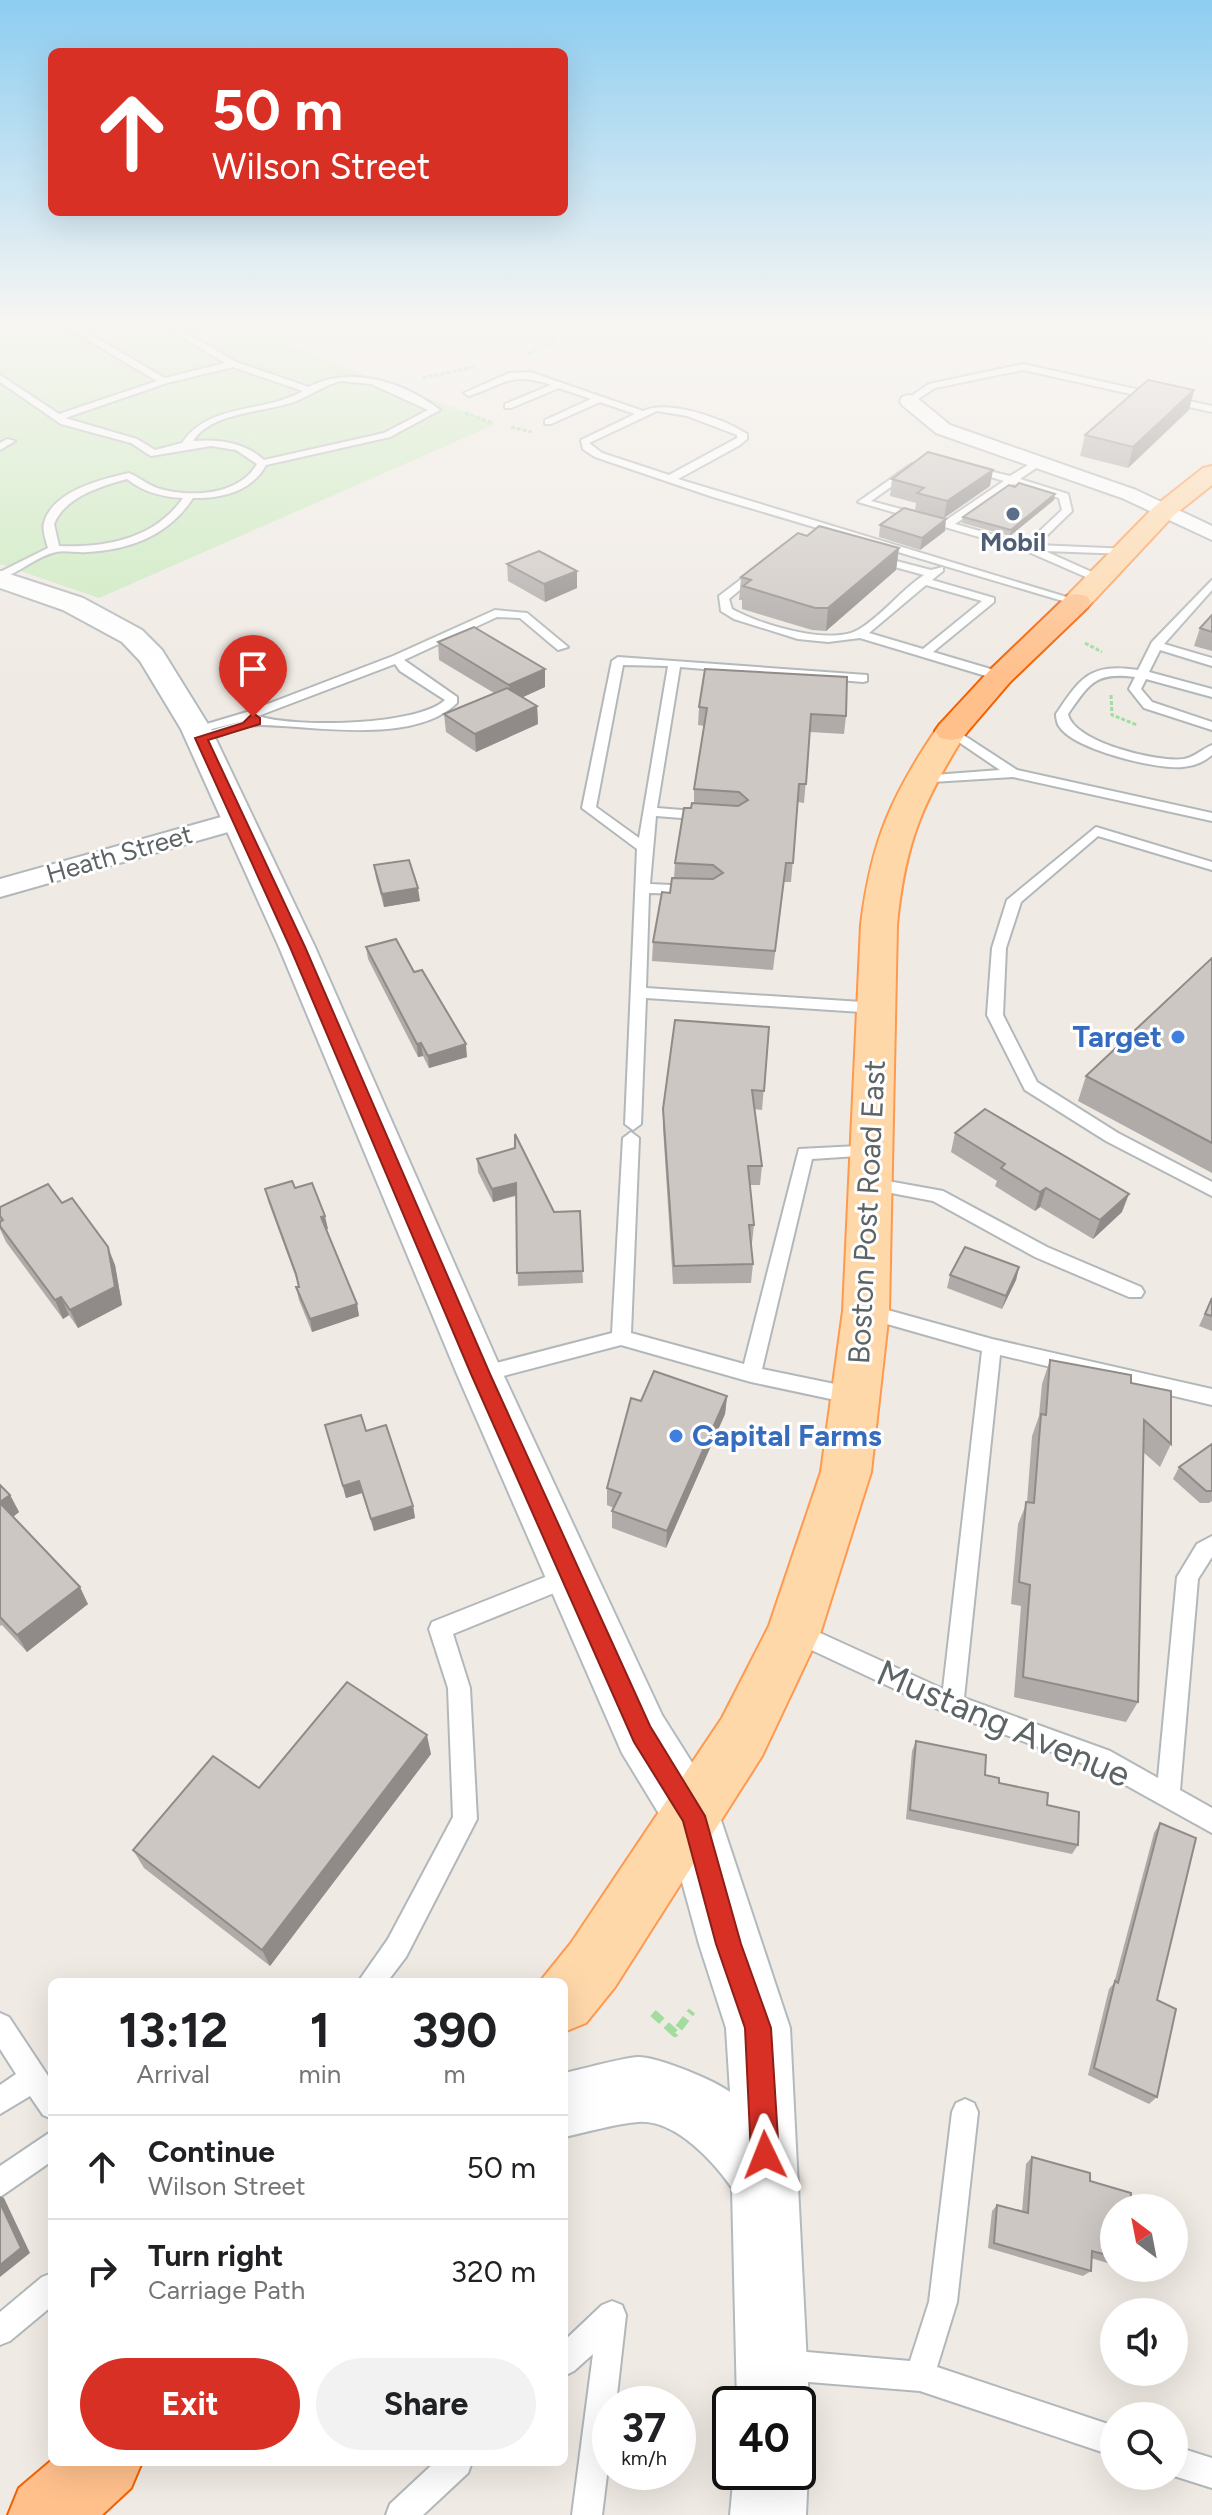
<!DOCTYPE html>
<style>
:root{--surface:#fff;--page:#f2f2f2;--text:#202124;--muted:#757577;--line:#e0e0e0;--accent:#d93025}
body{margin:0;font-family:Figtree,sans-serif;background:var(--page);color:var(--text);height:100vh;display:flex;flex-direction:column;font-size:30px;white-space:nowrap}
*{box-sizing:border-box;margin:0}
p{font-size:26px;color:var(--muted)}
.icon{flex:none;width:44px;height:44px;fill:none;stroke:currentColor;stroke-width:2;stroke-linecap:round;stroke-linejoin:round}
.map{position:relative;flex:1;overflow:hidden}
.sheet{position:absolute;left:48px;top:1978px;width:520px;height:488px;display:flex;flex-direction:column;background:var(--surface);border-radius:12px;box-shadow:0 8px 32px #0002}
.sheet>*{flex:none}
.guide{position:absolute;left:48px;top:48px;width:520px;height:168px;border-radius:12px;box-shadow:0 8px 32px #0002;background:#d93025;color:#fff;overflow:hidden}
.needle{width:52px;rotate:328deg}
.buttons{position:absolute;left:1100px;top:2194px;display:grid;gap:16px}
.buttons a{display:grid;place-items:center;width:88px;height:88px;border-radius:50%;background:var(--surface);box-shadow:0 8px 32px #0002;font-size:40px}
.speed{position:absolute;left:592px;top:2386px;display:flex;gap:16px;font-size:40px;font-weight:700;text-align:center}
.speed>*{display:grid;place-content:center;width:104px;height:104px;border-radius:50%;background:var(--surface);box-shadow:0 8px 32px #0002;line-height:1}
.speed small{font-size:20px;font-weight:400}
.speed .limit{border:4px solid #111;border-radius:12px;background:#fff;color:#111}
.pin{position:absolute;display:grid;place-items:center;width:68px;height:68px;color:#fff;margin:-82px -34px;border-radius:50% 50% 50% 0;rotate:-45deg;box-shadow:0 0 8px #0007}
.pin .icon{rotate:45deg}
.me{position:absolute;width:88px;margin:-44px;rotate:358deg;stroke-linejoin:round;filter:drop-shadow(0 0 6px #0008)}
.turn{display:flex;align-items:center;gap:28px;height:168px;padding:0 32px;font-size:36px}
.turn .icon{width:104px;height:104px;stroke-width:2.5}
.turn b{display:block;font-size:56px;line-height:68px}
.eta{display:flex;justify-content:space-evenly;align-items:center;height:136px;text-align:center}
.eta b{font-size:48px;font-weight:700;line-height:56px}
.primary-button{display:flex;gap:16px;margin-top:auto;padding:16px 32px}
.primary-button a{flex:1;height:92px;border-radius:48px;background:var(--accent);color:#fff;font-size:32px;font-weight:700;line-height:92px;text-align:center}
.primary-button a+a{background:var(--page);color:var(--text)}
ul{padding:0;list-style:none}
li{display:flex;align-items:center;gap:24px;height:104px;padding:0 32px;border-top:2px solid var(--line)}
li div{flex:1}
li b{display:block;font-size:30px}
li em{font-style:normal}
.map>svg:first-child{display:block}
.green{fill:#cbeabe}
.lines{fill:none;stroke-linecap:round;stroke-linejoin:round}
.lane-casing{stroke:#b2b8ba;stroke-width:4}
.street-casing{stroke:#b2b8ba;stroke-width:4}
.secondary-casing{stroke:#b3babd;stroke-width:4}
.primary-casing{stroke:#ff994e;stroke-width:4}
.highway-casing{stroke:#f46000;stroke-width:4}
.path-far1{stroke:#a2dda0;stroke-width:3;stroke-dasharray:4 2;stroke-linecap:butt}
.path{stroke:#a2dda0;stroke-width:8;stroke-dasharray:12 6;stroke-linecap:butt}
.lane{fill:#fff;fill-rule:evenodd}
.street{fill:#fff;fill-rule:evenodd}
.secondary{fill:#fff;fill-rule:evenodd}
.primary{fill:#ffd8aa;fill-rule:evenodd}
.highway{fill:#ffc08c;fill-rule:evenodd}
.wall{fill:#b0aba8}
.shaded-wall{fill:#908b88}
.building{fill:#cdc7c3;stroke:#908b88;stroke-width:2}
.route{fill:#d93025;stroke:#8d1f18;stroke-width:2}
.service-dot{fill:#5c6f8a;stroke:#fff;stroke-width:3}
.shop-dot{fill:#3f7fe0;stroke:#fff;stroke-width:3}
.labels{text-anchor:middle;stroke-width:6;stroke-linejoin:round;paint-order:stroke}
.far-service-label{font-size:26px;font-weight:bold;fill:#4e5e75;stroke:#fff}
.far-street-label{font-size:26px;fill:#5c6466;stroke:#fff}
.shop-label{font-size:30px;font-weight:bold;fill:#366cbe;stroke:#fff;text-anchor:end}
.street-label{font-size:30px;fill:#5c6466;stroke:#fff}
.near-street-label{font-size:36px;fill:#5c6466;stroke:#fff}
</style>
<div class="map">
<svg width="1212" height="2515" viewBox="0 0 1212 2515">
<rect width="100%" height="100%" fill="#f0eae4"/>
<polygon class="green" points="0,324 231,324 496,424 99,598 0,564"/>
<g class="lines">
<defs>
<g id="lane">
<path d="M61 324H72L165 378 225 363 160 324H171L236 362 309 387C351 365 404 382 440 410L390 437 266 465C252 491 222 499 193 498 169 535 130 550 87 552 77 553 65 550 56 552 37 556 19 573 0 579V572L48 548C46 540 42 531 44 523 52 491 102 479 129 473 139 477 146 484 157 488 189 498 239 496 257 464L236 450 211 446 151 456 131 443 61 424 0 382V375L59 414 157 381ZM233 367 303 391C265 413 208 403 182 443L155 450 137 439 65 418 167 383ZM341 381 371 384 428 410 384 433 264 460C244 442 219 439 193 441 212 411 266 413 296 401 312 395 324 385 341 381ZM127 479C143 492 162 497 183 498 155 539 105 548 59 546L54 524C65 497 101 486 127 479Z"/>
<polygon points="1023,364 1212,406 1212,412 1023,370 935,388 912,403 904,401 929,384"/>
<path d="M530 372 643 411C669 399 724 419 747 434V439L740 445 678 479 1083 602 1073 604 713 497 595 457 583 449 581 440 635 414 600 402 551 424H545V420L591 399 559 388 511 408H505V404L551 385C510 371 506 384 469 396L464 393 509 373ZM657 411 687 416 737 435V438L669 475 602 453 589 443Z"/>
<polygon points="7,439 15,441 0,450 0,443"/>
<path d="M1038 459 1042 460V464L1020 479 1068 494 1072 511 1037 545 1130 549 1131 551 1126 554 1045 551 1103 577V581H1095L1024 550 858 502 912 464 916 465V469L871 501 945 521 1004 481 968 470V466L1010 476ZM1013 484 1059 498 1062 510 1026 544 955 524Z"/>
<path d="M877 556 931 570 943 567V571L932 580 994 598V602L933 652 1004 673V679H996L860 638 828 642 798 639 734 619 721 611 719 596 757 567 761 568V572L729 599 732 609C759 624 829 646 858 630 882 616 901 590 924 575L873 561V557ZM926 585 982 601 923 649 869 633Z"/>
<path d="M1212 580V590L1164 644 1212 658V666L1160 650 1149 672 1212 689V697L1146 679 1141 689 1152 702 1212 722V730L1144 708 1129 689 1135 677C1095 672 1090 683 1068 714 1073 742 1158 763 1184 759 1195 757 1202 749 1212 745V755C1204 762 1194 766 1183 767 1157 770 1072 749 1059 726 1057 724 1056 716 1056 714 1081 677 1090 663 1138 670L1152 642Z"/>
<path d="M495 610 527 613 568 647 558 650 520 618 497 617 404 660 457 697V703C413 745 317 726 260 725 241 725 219 737 201 742L195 738 196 735 247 720 196 733 190 729 247 712 393 656ZM395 664 400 671 445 700C418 726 293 728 258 716Z"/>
<path d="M618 657 867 675V681L863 682 680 667 657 808 707 812 714 816 707 820 656 816 650 884 692 886 699 890 692 894 649 893 646 988 877 1003 885 1008 877 1013 646 998 641 1124 633 1130 625 1124 637 849 582 808 612 661ZM623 665 668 666 639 838 596 807Z"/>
<polygon points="951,727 1017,770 1212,813 1212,821 1013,777 916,783 916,777 921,776 1000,770 947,734 947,728"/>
<polygon points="1096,827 1212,862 1212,870 1098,836 1021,902 1006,948 1003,1015 1037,1082 1118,1133 1212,1182 1212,1196 1106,1141 1025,1090 987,1015 992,948 1007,900"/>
<polygon points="631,1132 639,1138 631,1333 744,1364 799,1149 878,1145 880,1149 878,1153 872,1155 812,1159 762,1369 854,1388 861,1390 864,1396 861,1402 854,1404 751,1382 621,1345 480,1382 473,1379 470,1374 473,1369 612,1333 623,1138"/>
<polygon points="871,1178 943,1191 1047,1247 1141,1287 1144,1292 1141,1297 1129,1297 1035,1257 933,1201 865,1188 862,1184 865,1180"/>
<polygon points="866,1304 992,1339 1212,1389 1212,1405 1000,1355 964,1698 1110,1751 1158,1778 1177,1577 1197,1544 1212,1536 1212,1557 1198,1579 1180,1790 1212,1808 1212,1833 1095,1768 944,1712 788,1639 785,1632 788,1625 796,1622 943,1689 982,1351 859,1316 857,1311 859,1306"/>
<polygon points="568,1568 576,1570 579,1577 576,1584 453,1634 470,1688 477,1819 406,1957 387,1982 358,1982 388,1939 453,1817 448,1688 429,1629 432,1622"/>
<polygon points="0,2013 9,2017 52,2082 52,2119 43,2115 30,2096 0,2114 0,2085 16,2074 0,2049"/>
<polygon points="965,2099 974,2103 978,2112 957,2302 937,2367 1114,2426 1114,2456 920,2391 784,2380 774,2375 769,2365 774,2355 784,2350 910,2361 929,2302 952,2112 956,2103"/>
<polygon points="52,2131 52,2161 0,2197 0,2166"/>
<polygon points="52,2273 52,2306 10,2341 0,2345 0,2312 42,2277"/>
<polygon points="612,2301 622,2305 626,2315 616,2404 610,2404 610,2451 602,2515 572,2515 593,2354 574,2371 564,2376 564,2341 602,2305"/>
<polygon points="1174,2446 1212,2458 1212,2488 1174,2476"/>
<polygon points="435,2462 472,2462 468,2473 423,2515 386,2515 390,2504"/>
</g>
<g id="street">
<polygon points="909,395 916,397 950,425 1136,490 1212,526 1212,540 1122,498 936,433 902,405 900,401 902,397"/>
<polygon points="239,812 249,814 253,820 249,826 0,897 0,879"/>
</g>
<g id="secondary">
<path d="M0 571 83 598 142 630 162 650 211 729 315 947 503 1374 662 1715 713 1796 790 2028 809 2404 799 2430 798 2404H737L732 2188C713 2161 675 2119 638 2122 614 2124 588 2132 564 2137V2073C588 2068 613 2060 637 2057 656 2056 714 2080 730 2092L726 2028 699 1944 667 1827 622 1753 457 1374 279 947 181 729 140 661 122 642 63 610 0 588Z"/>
<polygon points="798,2448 808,2472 806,2515 730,2515 734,2472 798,2472"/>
</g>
<g id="primary">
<polygon points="1212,466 1212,485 1173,516 1087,608 1077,610 1067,608 1063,602 1067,596 1155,506 1203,468"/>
<path d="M951 722 962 724 967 731C923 801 905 842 897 925L889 1311 871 1472 821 1631 762 1756 615 1987 586 2023 564 2032V1982H541L542 1979 571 1943 722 1718 769 1626 821 1472 843 1311 861 925C871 841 892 794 940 724Z"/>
</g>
<g id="highway">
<polygon points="1077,594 1087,596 1091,602 1087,608 1010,682 962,738 951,740 940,738 935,731 940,724 990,670 1067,596"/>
<polygon points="52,2460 52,2462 142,2462 131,2488 102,2515 8,2515 19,2488"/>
</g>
</defs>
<use href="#lane" class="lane-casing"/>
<use href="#street" class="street-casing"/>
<use href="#secondary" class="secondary-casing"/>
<use href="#primary" class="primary-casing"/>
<use href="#highway" class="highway-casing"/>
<g class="path-far1">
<polyline points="528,354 551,344 561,324"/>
<polyline points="423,378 475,367"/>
<polyline points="465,413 493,423"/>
<polyline points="511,427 532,432"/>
<polyline points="1085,643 1102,652"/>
<polyline points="1111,695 1112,715 1137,725"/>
</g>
<polyline class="path" points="653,2013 675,2033 692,2011"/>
<use href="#lane" class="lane"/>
<use href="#street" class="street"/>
<use href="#secondary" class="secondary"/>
<use href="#primary" class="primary"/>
<use href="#highway" class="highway"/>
</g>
<g class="wall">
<polygon points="1194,390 1189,410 1128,468 1080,456 1085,435"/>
<polygon points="892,479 990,486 944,518 915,510 916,503 890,496"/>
<polygon points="1015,487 1054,500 1010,536 962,523 963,517"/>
<polygon points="880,525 945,531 920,550 879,537"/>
<polygon points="807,536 899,548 896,570 826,631 812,630 742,609 742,600 739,600 741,577"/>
<polygon points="507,564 577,588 545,602 508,581"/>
<polygon points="1212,615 1212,651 1194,646 1200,628"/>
<polygon points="438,642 545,687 523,697 537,706 538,724 476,752 446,732 444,714 494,693 439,660"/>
<polygon points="699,707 846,716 844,734 810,732 804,803 798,802 791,882 784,882 773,970 652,961 653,942 674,878 675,863 694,803 694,789 704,726 698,725"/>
<polygon points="374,865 420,901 384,907 376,878"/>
<polygon points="366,947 414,972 467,1057 429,1068 423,1056 418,1057 368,959"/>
<polygon points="1212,958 1212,1173 1078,1101 1086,1076"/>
<polygon points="769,1027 762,1110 754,1109 762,1166 760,1185 750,1185 754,1225 752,1243 751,1243 753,1264 751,1283 673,1284 663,1128 663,1109"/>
<polygon points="955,1133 1122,1212 1093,1239 1040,1207 1035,1211 995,1186 997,1181 951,1152"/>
<polygon points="477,1159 554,1212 580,1211 583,1283 518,1286 516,1196 493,1202 478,1172"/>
<polygon points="295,1188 328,1229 326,1229 357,1304 359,1316 312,1332 299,1300 296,1287 299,1286 268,1201 265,1189"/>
<polygon points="62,1203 115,1265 122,1305 78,1328 69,1315 63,1319 6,1242 0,1229 0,1207"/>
<polygon points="1019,1267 1016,1280 1002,1309 947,1288 950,1275"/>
<polygon points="1212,1298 1212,1331 1199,1326"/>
<polygon points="1050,1360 1131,1383 1171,1444 1160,1467 1143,1452 1138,1702 1126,1722 1014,1697 1021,1606 1011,1604 1018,1524 1027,1502 1032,1436 1039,1416 1042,1384"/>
<polygon points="727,1396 725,1414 666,1548 612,1528 612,1511 614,1508 607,1505 607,1488 641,1401"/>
<polygon points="325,1425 366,1431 413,1506 415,1518 374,1531 362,1493 346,1498"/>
<polygon points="1212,1444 1212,1501 1209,1503 1200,1503 1173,1479 1179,1467"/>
<polygon points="0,1485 10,1495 19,1512 13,1517 88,1604 27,1652 2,1625 0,1626"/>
<polygon points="916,1741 999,1783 1047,1805 1078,1845 1072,1854 906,1819 912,1751"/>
<polygon points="431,1754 270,1966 144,1868 133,1850 259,1788"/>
<polygon points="1160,1823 1157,2000 1157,2097 1149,2104 1088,2075 1109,1989 1114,1983 1154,1833"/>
<polygon points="1032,2157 1090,2181 1114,2208 1114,2265 1091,2258 1091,2271 1083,2276 988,2248 992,2211 997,2205 1022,2212 1026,2164"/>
</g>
<g class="shaded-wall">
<polygon points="1194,390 1189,410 1128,468 1133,447"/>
<polygon points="993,470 990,486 944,518 947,501"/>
<polygon points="1055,494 1054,500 1010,536 1011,530"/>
<polygon points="946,519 945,531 920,550 922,538"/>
<polygon points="899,548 896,570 826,631 828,608"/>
<polygon points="577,571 577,588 545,602 544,584"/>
<polygon points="545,669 545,687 510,703 509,685"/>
<polygon points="537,706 538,724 476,752 475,734"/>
<polygon points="418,888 420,901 384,907 382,894"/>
<polygon points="421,1043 423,1056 418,1057 417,1044"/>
<polygon points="466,1044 467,1057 429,1068 428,1056"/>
<polygon points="516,1183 516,1195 493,1202 492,1189"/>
<polygon points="1046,1188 1040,1207 1035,1211 1040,1192"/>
<polygon points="1129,1194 1122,1212 1093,1239 1100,1220"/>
<polygon points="325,1216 328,1229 323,1230 321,1217"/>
<polygon points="108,1247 115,1265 122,1305 78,1328 70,1310"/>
<polygon points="1019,1267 1016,1280 1002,1309 1006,1296"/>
<polygon points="61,1297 69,1315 63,1319 55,1300"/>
<polygon points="357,1304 359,1316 312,1332 310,1319"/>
<polygon points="727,1396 725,1414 666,1548 667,1531"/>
<polygon points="359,1481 362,1493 346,1498 343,1486"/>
<polygon points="10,1495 19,1512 9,1520 0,1502"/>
<polygon points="413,1506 415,1518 374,1531 371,1519"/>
<polygon points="80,1587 88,1604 27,1652 17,1635"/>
<polygon points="427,1735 431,1754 270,1966 262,1950"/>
<polygon points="0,2196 4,2198 30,2253 0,2277"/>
</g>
<g class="building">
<polygon points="1148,380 1194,390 1133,447 1085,435"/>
<polygon points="928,452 993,470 947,501 917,493 924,488 892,479"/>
<polygon points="1019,483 1055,494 1011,530 963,517 1009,485 1015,487"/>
<polygon points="904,508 946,519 922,538 880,525"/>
<polygon points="819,526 899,548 828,608 815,608 743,586 751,580 741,577 798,533 807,536"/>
<polygon points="539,551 577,571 544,584 507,564"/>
<polygon points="1212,615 1212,632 1200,628"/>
<polygon points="474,627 545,669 509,685 438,642"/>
<polygon points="705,669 847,677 846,716 811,714 806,784 799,784 793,863 786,863 775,951 653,942 662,892 670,893 672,878 713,879 723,873 713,865 675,863 684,808 691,808 692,803 738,806 748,800 739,792 694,789 707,708 699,707"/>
<polygon points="507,688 537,706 475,734 444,714"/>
<polygon points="409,860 418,888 382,894 374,865"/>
<polygon points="396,939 414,972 422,970 466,1044 428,1056 421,1043 417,1044 366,947"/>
<polygon points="1212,958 1212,1143 1086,1076"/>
<polygon points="675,1020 769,1027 764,1091 752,1090 762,1166 748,1166 754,1225 749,1225 753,1264 674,1266 663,1109"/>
<polygon points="985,1109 1129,1194 1100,1220 1046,1188 1040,1192 1001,1168 1005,1164 955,1133"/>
<polygon points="515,1134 554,1212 580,1211 583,1271 517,1273 516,1183 492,1189 477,1159 515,1148"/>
<polygon points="292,1181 295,1188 312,1183 325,1216 321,1217 357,1304 310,1319 296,1287 299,1287 296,1274 265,1189"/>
<polygon points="48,1184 62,1203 72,1198 108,1247 115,1287 70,1310 61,1297 55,1300 0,1226 0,1222 3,1220 0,1216 0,1207"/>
<polygon points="965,1247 1019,1267 1006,1296 950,1275"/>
<polygon points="1212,1298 1212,1316 1205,1314"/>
<polygon points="1050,1360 1131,1375 1131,1383 1171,1391 1171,1444 1144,1420 1138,1702 1023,1677 1030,1585 1019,1582 1026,1502 1034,1503 1041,1414 1046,1415"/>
<polygon points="654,1371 727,1396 667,1531 612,1511 621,1493 607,1488 631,1398 641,1401"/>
<polygon points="361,1415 366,1431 386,1425 413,1506 371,1519 359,1481 343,1486 325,1425"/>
<polygon points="1212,1444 1212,1491 1206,1491 1179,1467"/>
<polygon points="0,1485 10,1495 0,1502"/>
<polygon points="0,1503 80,1587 17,1635 0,1617"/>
<polygon points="347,1682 427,1735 262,1950 133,1850 213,1756 259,1788"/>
<polygon points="916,1741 986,1755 985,1775 999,1778 999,1783 1048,1793 1047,1805 1079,1812 1078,1845 910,1810"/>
<polygon points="1160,1823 1196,1838 1157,2000 1176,2009 1157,2097 1094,2068 1115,1981 1118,1983"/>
<polygon points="1032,2157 1090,2173 1090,2181 1131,2193 1130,2208 1114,2208 1114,2257 1092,2251 1091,2271 994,2243 997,2205 1028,2213"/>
<polygon points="0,2203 21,2248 0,2265"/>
</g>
<linearGradient id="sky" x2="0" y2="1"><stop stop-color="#8dcdf1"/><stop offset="0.48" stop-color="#f8f6f3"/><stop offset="1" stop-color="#f8f6f3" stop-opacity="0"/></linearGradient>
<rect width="1212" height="677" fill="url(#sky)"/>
<polygon class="route" points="253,713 260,718 260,724 208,740 305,947 490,1374 626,1673 650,1726 705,1816 741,1944 771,2028 779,2155 775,2164 765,2168 755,2164 751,2155 745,2028 716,1944 683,1821 634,1742 471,1374 290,947 195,738 243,723"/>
<circle class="service-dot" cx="1013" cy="514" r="8"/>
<g class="shop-dot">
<circle cx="1178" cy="1037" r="8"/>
<circle cx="676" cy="1436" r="8"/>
</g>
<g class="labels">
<g class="far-service-label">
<text x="1013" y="551">Mobil</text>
</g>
<g class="far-street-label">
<text transform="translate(119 854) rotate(-16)" y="9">Heath Street</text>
</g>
<g class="shop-label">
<text x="1162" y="1047">Target</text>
<text x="692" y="1446" text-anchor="start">Capital Farms</text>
</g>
<g class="street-label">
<text transform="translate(867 1212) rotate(-87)" y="10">Boston Post Road East</text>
</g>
<g class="near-street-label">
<text transform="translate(1004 1723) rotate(23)" y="13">Mustang Avenue</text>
</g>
</g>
</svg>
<div class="buttons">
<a><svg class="needle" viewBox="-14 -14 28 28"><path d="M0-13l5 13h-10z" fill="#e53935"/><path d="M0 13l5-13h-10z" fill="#757577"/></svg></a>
<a><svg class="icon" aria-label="sound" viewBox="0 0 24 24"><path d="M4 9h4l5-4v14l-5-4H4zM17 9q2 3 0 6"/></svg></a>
<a><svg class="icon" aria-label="search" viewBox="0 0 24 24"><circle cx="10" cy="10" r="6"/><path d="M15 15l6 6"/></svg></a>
</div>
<div class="speed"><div>37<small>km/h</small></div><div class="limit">40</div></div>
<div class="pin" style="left:253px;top:717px;background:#d93025"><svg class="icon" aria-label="arrive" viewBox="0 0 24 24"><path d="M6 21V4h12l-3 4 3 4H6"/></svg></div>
<svg class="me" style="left:765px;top:2155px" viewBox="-20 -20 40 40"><path d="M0-17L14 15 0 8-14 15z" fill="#d93025" stroke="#fff" stroke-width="4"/></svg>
<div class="guide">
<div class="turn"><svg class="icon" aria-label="ahead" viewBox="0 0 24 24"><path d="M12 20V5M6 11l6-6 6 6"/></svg><div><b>50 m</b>Wilson Street</div></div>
</div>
<section class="sheet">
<div class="eta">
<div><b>13:12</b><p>Arrival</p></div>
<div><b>1</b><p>min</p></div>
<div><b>390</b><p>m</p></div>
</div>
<ul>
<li><svg class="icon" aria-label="ahead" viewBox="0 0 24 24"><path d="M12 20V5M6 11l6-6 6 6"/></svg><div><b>Continue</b><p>Wilson Street</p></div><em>50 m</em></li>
<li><svg class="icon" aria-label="right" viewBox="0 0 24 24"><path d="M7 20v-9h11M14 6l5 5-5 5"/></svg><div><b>Turn right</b><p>Carriage Path</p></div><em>320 m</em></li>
</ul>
<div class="primary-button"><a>Exit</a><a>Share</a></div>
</section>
</div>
